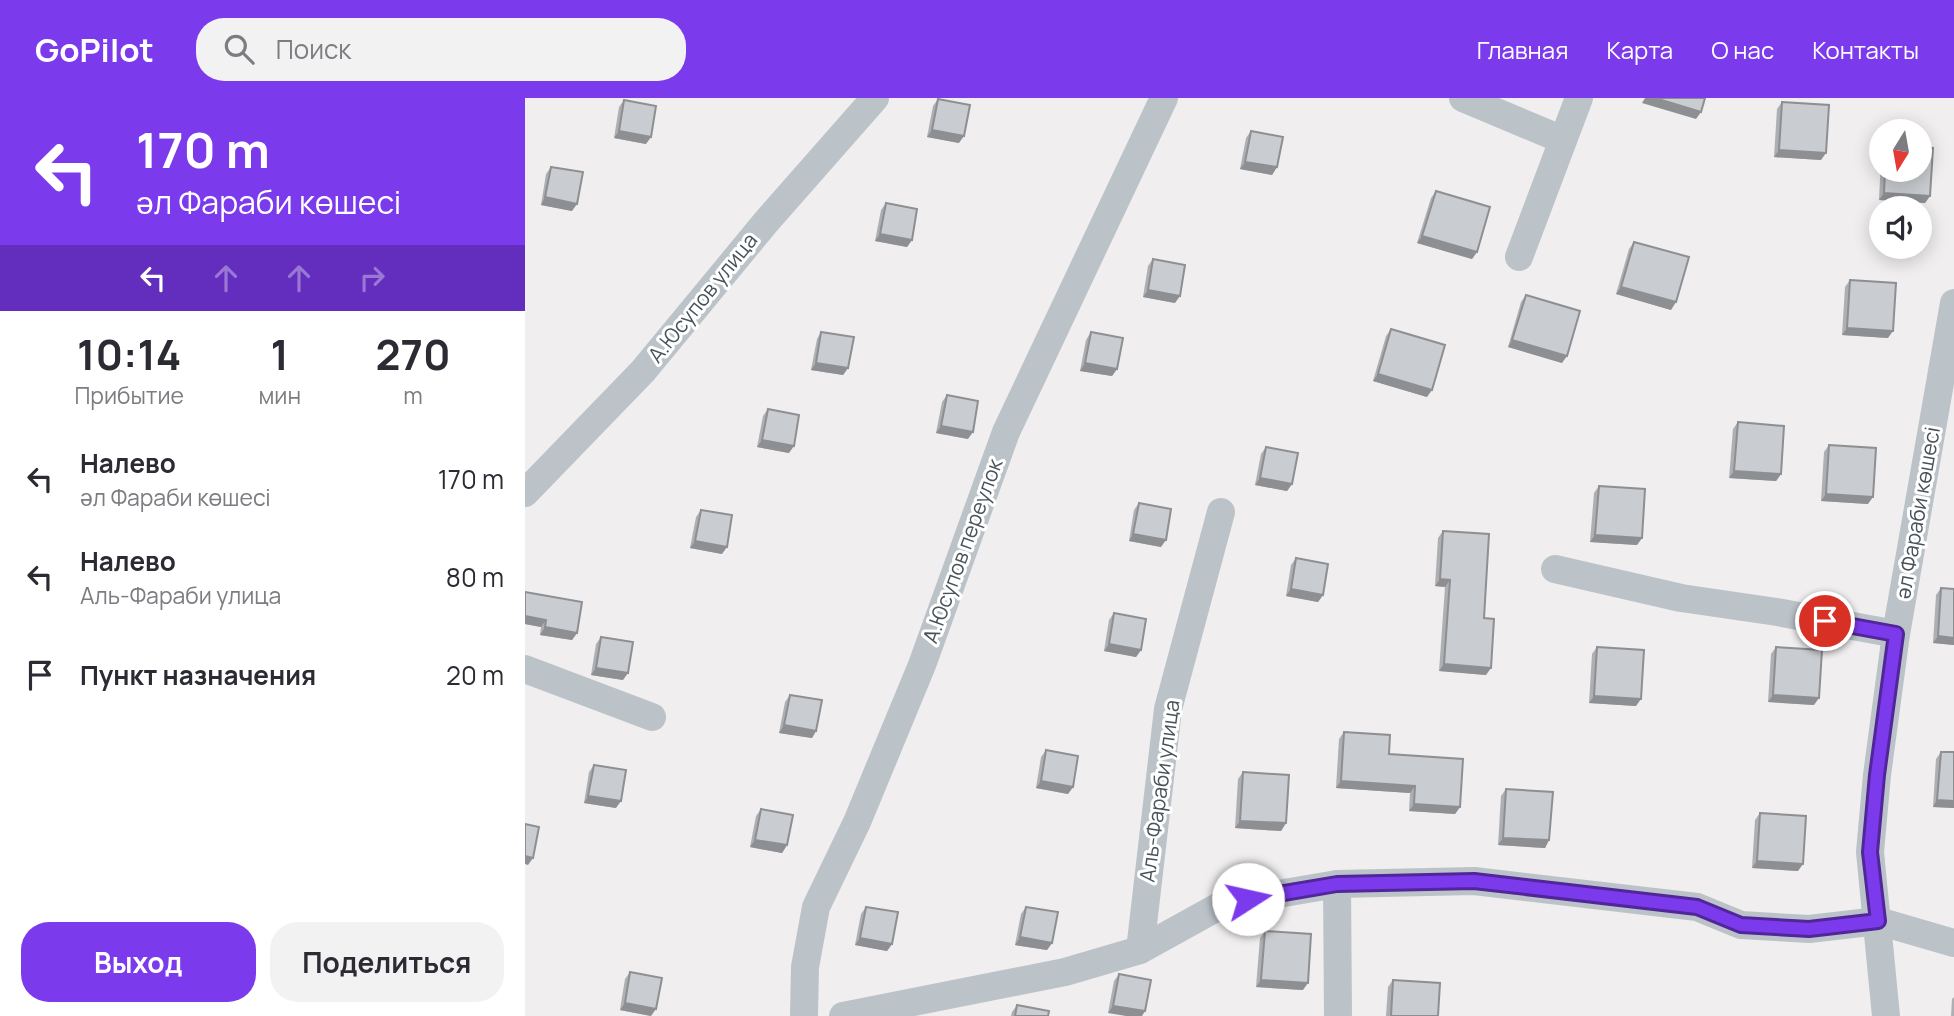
<!DOCTYPE html>
<html lang="ru">
<meta charset="utf-8">
<style>
:root{--surface:#fff;--page:#f2f2f3;--text:#2b2b33;--muted:#7c7c81;--accent:#7c3aed}
body{margin:0;font-family:Manrope,sans-serif;background:var(--page);color:var(--text);height:100vh;display:flex;flex-direction:column;font-size:26px;white-space:nowrap}
*{box-sizing:border-box;margin:0}
p{font-size:23px;color:var(--muted)}
.icon{flex:none;width:38px;height:38px;fill:none;stroke:currentColor;stroke-width:2;stroke-linecap:round;stroke-linejoin:round}
.map{position:relative;flex:1;overflow:hidden}
.sheet{display:flex;flex-direction:column;background:var(--surface);width:525px}
.sheet>*{flex:none}
.hud{background:#7c3aed;color:#fff;overflow:hidden}
.needle{width:46px;rotate:191deg}
.buttons{position:absolute;left:1344px;top:21px;display:grid;gap:14px}
.buttons a{display:grid;place-items:center;width:63px;height:63px;border-radius:50%;background:var(--surface);box-shadow:0 4px 18px #0003;font-size:35px}
.pin{position:absolute;display:grid;place-items:center;width:60px;height:60px;color:#fff;margin:-30px;border:4px solid #fff;border-radius:50%;box-shadow:0 2px 7px #0007}
.me{position:absolute;width:77px;margin:-38px;rotate:80deg;stroke-linejoin:round;filter:drop-shadow(0 0 5px #0008)}
.turn{display:flex;align-items:center;gap:24px;height:147px;padding:0 21px;font-size:32px}
.turn .icon{width:91px;height:91px;stroke-width:2.5}
.turn b{display:block;font-size:49px;line-height:60px}
.lanes{display:flex;align-items:center;height:66px;padding:0 21px;background:#0003;justify-content:center;gap:35px;direction:ltr}
.lanes .off{opacity:.35}
.eta{display:flex;justify-content:space-evenly;align-items:center;height:119px;text-align:center}
.eta b{font-size:42px;font-weight:700;line-height:49px}
.cta{display:flex;gap:14px;margin-top:auto;padding:14px 21px}
.cta a{flex:1;height:80px;border-radius:28px;background:var(--accent);color:#fff;font-size:28px;font-weight:700;line-height:80px;text-align:center}
.cta a+a{background:var(--page);color:var(--text)}
ul{padding:0;list-style:none}
li{display:flex;align-items:center;gap:21px;height:98px;padding:0 21px}
li div{flex:1}
li b{display:block;font-size:26px}
li em{font-style:normal}
header{display:flex;align-items:center;gap:42px;box-sizing:border-box;height:98px;padding:0 35px;background:var(--accent);color:#fff}
header strong{font-size:33px}
nav{display:flex;gap:38px;margin-inline-start:auto;font-size:24px}
.search{width:490px;height:63px;background:var(--page);display:flex;align-items:center;gap:18px;box-sizing:border-box;padding:0 24px;border-radius:28px;color:var(--muted);font-size:26px}
main{display:flex;flex:1;min-height:0}
.map>svg:first-child{display:block}
.lines{fill:none;stroke-linecap:round;stroke-linejoin:round}
.minor{stroke:#bbc3c9;stroke-width:28}
.wall{fill:#adafb3}
.shaded-wall{fill:#8d8f92}
.building{fill:#c9ccd0;stroke:#8d8f92;stroke-width:2}
.route-casing{stroke:#51269a;stroke-width:18}
.route{stroke:#7c3aed;stroke-width:12}
.labels{text-anchor:middle;stroke-width:6;stroke-linejoin:round;paint-order:stroke}
.street-label{font-size:21px;fill:#485359;stroke:#fff}
</style>
<header>
<strong>GoPilot</strong>
<div class="search"><svg class="icon" aria-label="search" viewBox="0 0 24 24"><circle cx="10" cy="10" r="6"/><path d="M15 15l6 6"/></svg>Поиск</div>
<nav><a>Главная</a><a>Карта</a><a>О нас</a><a>Контакты</a></nav>
</header>
<main>
<section class="sheet">
<div class="hud">
<div class="turn"><svg class="icon" aria-label="left" viewBox="0 0 24 24"><path d="M17 20v-9H6M10 6l-5 5 5 5"/></svg><div><b>170 m</b>әл Фараби көшесі</div></div>
<div class="lanes"><svg class="icon" aria-label="left" viewBox="0 0 24 24"><path d="M17 20v-9H6M10 6l-5 5 5 5"/></svg><svg class="icon off" aria-label="ahead" viewBox="0 0 24 24"><path d="M12 20V5M6 11l6-6 6 6"/></svg><svg class="icon off" aria-label="ahead" viewBox="0 0 24 24"><path d="M12 20V5M6 11l6-6 6 6"/></svg><svg class="icon off" aria-label="right" viewBox="0 0 24 24"><path d="M7 20v-9h11M14 6l5 5-5 5"/></svg></div>
</div>
<div class="eta">
<div><b>10:14</b><p>Прибытие</p></div>
<div><b>1</b><p>мин</p></div>
<div><b>270</b><p>m</p></div>
</div>
<ul>
<li><svg class="icon" aria-label="left" viewBox="0 0 24 24"><path d="M17 20v-9H6M10 6l-5 5 5 5"/></svg><div><b>Налево</b><p>әл Фараби көшесі</p></div><em>170 m</em></li>
<li><svg class="icon" aria-label="left" viewBox="0 0 24 24"><path d="M17 20v-9H6M10 6l-5 5 5 5"/></svg><div><b>Налево</b><p>Аль-Фараби улица</p></div><em>80 m</em></li>
<li><svg class="icon" aria-label="arrive" viewBox="0 0 24 24"><path d="M6 21V4h12l-3 4 3 4H6"/></svg><div><b>Пункт назначения</b></div><em>20 m</em></li>
</ul>
<div class="cta"><a>Выход</a><a>Поделиться</a></div>
</section>
<div class="map">
<svg width="1429" height="918" viewBox="0 0 1429 918">
<rect width="100%" height="100%" fill="#f0eeee"/>
<g class="lines">
<g class="minor">
<polyline points="938,0 1038,42"/>
<polyline points="994,159 1054,0"/>
<polyline points="0,395 118,273 241,124 350,0"/>
<polyline points="1030,471 1156,500 1252,514 1371,536"/>
<polyline points="0,571 127,619"/>
<polyline points="812,786 813,918"/>
<polyline points="615,852 643,611 696,414"/>
<polyline points="279,918 280,869 291,809 332,724 397,567 481,334 639,0"/>
<polyline points="318,918 540,874 615,852 700,805 812,786 949,783 1172,809 1216,827 1284,831 1353,823 1429,845"/>
<polyline points="1361,918 1345,754 1352,677 1371,536 1429,205"/>
</g>
</g>
<g class="wall">
<polygon points="413,1 434,45 402,39 408,8"/>
<polygon points="99,2 121,46 89,40 94,9"/>
<polygon points="1257,4 1296,62 1249,59 1252,11"/>
<polygon points="726,33 752,69 747,77 715,71 721,40"/>
<polygon points="1356,60 1356,72 1395,72 1405,98 1400,105 1354,102"/>
<polygon points="26,69 47,113 16,107 21,76"/>
<polygon points="911,93 952,154 947,161 892,145 906,100"/>
<polygon points="361,105 387,142 382,149 350,143 356,112"/>
<polygon points="1109,144 1146,212 1091,196 1104,151"/>
<polygon points="628,161 650,205 618,199 623,168"/>
<polygon points="1325,182 1363,240 1317,237 1320,189"/>
<polygon points="1001,197 1037,265 983,249 996,204"/>
<polygon points="866,231 902,299 848,283 861,238"/>
<polygon points="296,234 323,270 318,277 286,272 292,241"/>
<polygon points="566,234 592,271 587,278 555,273 561,242"/>
<polygon points="422,297 443,341 411,335 417,304"/>
<polygon points="243,311 264,355 232,349 238,318"/>
<polygon points="1213,324 1256,376 1251,383 1204,380 1208,331"/>
<polygon points="1304,347 1343,406 1296,403 1299,354"/>
<polygon points="741,349 767,386 762,393 730,387 736,356"/>
<polygon points="1074,388 1117,440 1112,447 1065,444 1069,395"/>
<polygon points="614,405 636,449 604,443 609,412"/>
<polygon points="176,412 197,456 165,450 171,419"/>
<polygon points="918,433 959,520 961,577 914,573 920,489 910,488 913,440"/>
<polygon points="771,460 798,497 793,504 761,498 766,467"/>
<polygon points="1416,490 1429,491 1429,547 1408,545 1411,497"/>
<polygon points="57,504 52,535 47,542 15,537 16,529 0,526"/>
<polygon points="589,515 616,552 611,559 579,553 584,522"/>
<polygon points="76,539 98,582 66,577 71,546"/>
<polygon points="1072,549 1111,608 1064,605 1067,556"/>
<polygon points="1251,549 1289,607 1243,604 1246,556"/>
<polygon points="265,597 291,633 287,640 254,635 260,604"/>
<polygon points="819,634 864,656 935,709 930,716 884,713 885,695 811,690 814,641"/>
<polygon points="521,652 548,689 543,696 511,690 516,659"/>
<polygon points="1416,654 1429,654 1429,710 1408,709 1411,661"/>
<polygon points="69,667 91,710 59,705 64,674"/>
<polygon points="718,674 761,725 756,733 710,730 713,681"/>
<polygon points="981,691 1024,742 1020,750 973,747 976,698"/>
<polygon points="236,711 262,747 257,755 225,749 231,718"/>
<polygon points="1235,715 1273,773 1227,770 1230,722"/>
<polygon points="341,809 367,846 362,853 330,847 336,816"/>
<polygon points="501,809 527,845 522,852 490,847 496,816"/>
<polygon points="740,833 778,892 731,889 735,840"/>
<polygon points="105,874 126,918 95,912 100,881"/>
<polygon points="594,876 626,882 583,915 589,883"/>
<polygon points="868,882 913,918 861,918 863,889"/>
<polygon points="1429,899 1429,918 1426,918 1427,901"/>
<polygon points="492,907 523,918 486,918 487,914"/>
</g>
<g class="shaded-wall">
<polygon points="1120,0 1130,0 1176,14 1171,21 1117,5"/>
<polygon points="407,32 439,38 434,45 402,39"/>
<polygon points="94,33 126,39 121,46 89,40"/>
<polygon points="1254,52 1301,55 1296,62 1249,59"/>
<polygon points="720,64 752,69 747,77 715,71"/>
<polygon points="1359,95 1405,98 1400,105 1354,102"/>
<polygon points="20,99 52,106 47,113 16,107"/>
<polygon points="355,136 387,142 382,149 350,143"/>
<polygon points="897,138 952,154 947,161 892,145"/>
<polygon points="1096,189 1151,204 1146,212 1091,196"/>
<polygon points="623,192 655,198 650,205 618,199"/>
<polygon points="1322,230 1368,233 1363,240 1317,237"/>
<polygon points="987,242 1042,258 1037,265 983,249"/>
<polygon points="291,265 323,270 318,277 286,272"/>
<polygon points="560,265 592,271 587,278 555,273"/>
<polygon points="853,276 907,292 902,299 848,283"/>
<polygon points="416,328 448,334 443,341 411,335"/>
<polygon points="237,342 269,348 264,355 232,349"/>
<polygon points="1209,373 1256,376 1251,383 1204,380"/>
<polygon points="735,380 767,386 762,393 730,387"/>
<polygon points="1301,396 1348,399 1343,406 1296,403"/>
<polygon points="608,436 641,442 636,449 604,443"/>
<polygon points="1070,437 1117,440 1112,447 1065,444"/>
<polygon points="170,443 202,449 197,456 165,450"/>
<polygon points="915,481 925,482 920,489 910,488"/>
<polygon points="766,491 798,497 793,504 761,498"/>
<polygon points="0,518 21,522 16,529 0,526"/>
<polygon points="20,529 52,535 47,542 15,537"/>
<polygon points="1413,538 1429,540 1429,547 1408,545"/>
<polygon points="584,546 616,552 611,559 579,553"/>
<polygon points="919,566 966,570 961,577 914,573"/>
<polygon points="71,570 103,575 98,582 66,577"/>
<polygon points="1248,597 1294,600 1289,607 1243,604"/>
<polygon points="1069,598 1116,601 1111,608 1064,605"/>
<polygon points="259,627 291,633 287,640 254,635"/>
<polygon points="516,683 548,689 543,696 511,690"/>
<polygon points="816,683 890,688 885,695 811,690"/>
<polygon points="63,698 96,703 91,710 59,705"/>
<polygon points="1412,702 1429,703 1429,710 1408,709"/>
<polygon points="889,706 935,709 930,716 884,713"/>
<polygon points="715,723 761,725 756,733 710,730"/>
<polygon points="978,740 1024,742 1020,750 973,747"/>
<polygon points="230,742 262,747 257,755 225,749"/>
<polygon points="0,758 8,760 3,767 0,766"/>
<polygon points="1232,763 1278,766 1273,773 1227,770"/>
<polygon points="495,839 527,845 522,852 490,847"/>
<polygon points="335,840 367,846 362,853 330,847"/>
<polygon points="736,882 783,885 778,892 731,889"/>
<polygon points="100,905 131,911 126,918 95,912"/>
<polygon points="588,908 620,913 617,918 601,918 583,915"/>
</g>
<g class="building">
<polygon points="1130,0 1180,0 1176,14"/>
<polygon points="413,1 445,7 439,38 407,32"/>
<polygon points="99,2 131,8 126,39 94,33"/>
<polygon points="1257,4 1304,7 1301,55 1254,52"/>
<polygon points="726,33 758,39 752,69 720,64"/>
<polygon points="1395,49 1408,50 1405,98 1359,95 1360,72 1395,72"/>
<polygon points="26,69 58,74 52,106 20,99"/>
<polygon points="911,93 965,109 952,154 897,138"/>
<polygon points="361,105 392,111 387,142 355,136"/>
<polygon points="1109,144 1164,159 1151,204 1096,189"/>
<polygon points="628,161 660,167 655,198 623,192"/>
<polygon points="1325,182 1371,185 1368,233 1322,230"/>
<polygon points="1001,197 1055,213 1042,258 987,242"/>
<polygon points="866,231 920,247 907,292 853,276"/>
<polygon points="296,234 329,239 323,270 291,265"/>
<polygon points="566,234 598,240 592,271 560,265"/>
<polygon points="422,297 453,303 448,334 416,328"/>
<polygon points="243,311 274,317 269,348 237,342"/>
<polygon points="1213,324 1259,328 1256,376 1209,373"/>
<polygon points="1304,347 1351,350 1348,399 1301,396"/>
<polygon points="741,349 773,355 767,386 735,380"/>
<polygon points="1074,388 1120,391 1117,440 1070,437"/>
<polygon points="614,405 646,411 641,442 608,436"/>
<polygon points="176,412 207,417 202,449 170,443"/>
<polygon points="918,433 964,436 959,520 969,521 966,570 919,566 925,482 915,481"/>
<polygon points="771,460 803,466 798,497 766,491"/>
<polygon points="1416,490 1429,491 1429,540 1413,538"/>
<polygon points="0,494 57,504 52,535 20,529 21,522 0,518"/>
<polygon points="589,515 621,521 616,552 584,546"/>
<polygon points="76,539 108,544 103,575 71,570"/>
<polygon points="1072,549 1119,552 1116,601 1069,598"/>
<polygon points="1251,549 1297,552 1294,600 1248,597"/>
<polygon points="265,597 297,602 291,633 259,627"/>
<polygon points="819,634 865,637 864,656 938,661 935,709 889,706 890,688 816,683"/>
<polygon points="521,652 553,658 548,689 516,683"/>
<polygon points="1416,654 1429,654 1429,703 1412,702"/>
<polygon points="69,667 101,672 96,703 63,698"/>
<polygon points="718,674 764,677 761,725 715,723"/>
<polygon points="981,691 1028,694 1024,742 978,740"/>
<polygon points="236,711 268,717 262,747 230,742"/>
<polygon points="1235,715 1281,718 1278,766 1232,763"/>
<polygon points="0,726 14,729 8,760 0,758"/>
<polygon points="341,809 373,814 367,846 335,840"/>
<polygon points="501,809 533,814 527,845 495,839"/>
<polygon points="740,833 786,836 783,885 736,882"/>
<polygon points="105,874 137,880 131,911 100,905"/>
<polygon points="594,876 626,882 620,913 588,908"/>
<polygon points="868,882 915,885 913,918 866,918"/>
<polygon points="492,907 524,913 523,918 490,918"/>
</g>
<g class="lines">
<defs>
<polyline id="route" points="723,801 812,786 949,783 1172,809 1216,827 1284,831 1353,823 1345,754 1352,677 1371,536 1300,523"/>
</defs>
<use href="#route" class="route-casing"/>
<use href="#route" class="route"/>
</g>
<g class="labels">
<g class="street-label">
<text transform="translate(178 200) rotate(-51)" y="7">А.Юсупов улица</text>
<text transform="translate(1393 415) rotate(-80)" y="7">әл Фараби көшесі</text>
<text transform="translate(438 453) rotate(-70)" y="7">А.Юсупов переулок</text>
<text transform="translate(635 693) rotate(-82)" y="7">Аль-Фараби улица</text>
</g>
</g>
</svg>
<div class="buttons">
<a><svg class="needle" viewBox="-14 -14 28 28"><path d="M0-13l5 13h-10z" fill="#e53935"/><path d="M0 13l5-13h-10z" fill="#7c7c81"/></svg></a>
<a><svg class="icon" aria-label="sound" viewBox="0 0 24 24"><path d="M4 9h4l5-4v14l-5-4H4zM17 9q2 3 0 6"/></svg></a>
</div>
<div class="pin" style="left:1300px;top:523px;background:#d93025"><svg class="icon" aria-label="arrive" viewBox="0 0 24 24"><path d="M6 21V4h12l-3 4 3 4H6"/></svg></div>
<svg class="me" style="left:723px;top:801px" viewBox="-20 -20 40 40"><circle r="19" fill="#fff"/><path d="M0-13L10 11 0 6-10 11z" fill="#7c3aed"/></svg>
</div>
</main>
